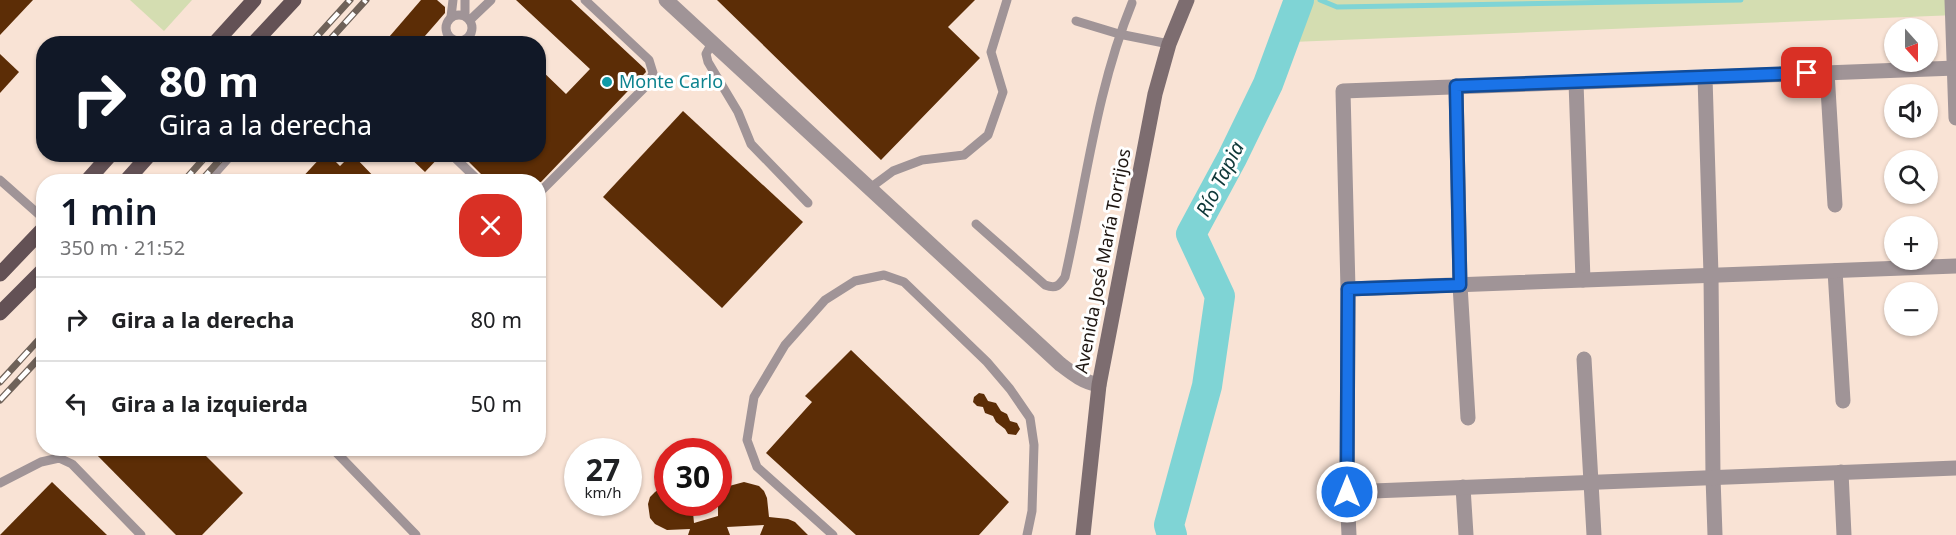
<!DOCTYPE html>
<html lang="es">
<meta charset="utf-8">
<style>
:root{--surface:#fff;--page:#f2f2f2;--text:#202124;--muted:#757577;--line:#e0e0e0;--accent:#111827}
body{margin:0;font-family:"Noto Sans",sans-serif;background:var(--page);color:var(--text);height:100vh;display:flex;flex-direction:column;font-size:22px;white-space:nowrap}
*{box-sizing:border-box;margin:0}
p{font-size:20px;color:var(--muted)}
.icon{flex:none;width:33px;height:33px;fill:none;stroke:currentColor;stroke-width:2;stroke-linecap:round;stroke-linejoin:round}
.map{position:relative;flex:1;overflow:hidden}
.sheet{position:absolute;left:36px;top:174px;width:510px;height:282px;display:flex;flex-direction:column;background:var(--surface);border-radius:24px;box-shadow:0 2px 4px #0004}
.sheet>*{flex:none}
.banner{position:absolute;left:36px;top:36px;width:510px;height:126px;border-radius:24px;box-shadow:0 2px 4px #0004;background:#111827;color:#fff;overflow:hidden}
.needle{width:39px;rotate:159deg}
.buttons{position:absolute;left:1884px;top:18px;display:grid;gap:12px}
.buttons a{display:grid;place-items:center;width:54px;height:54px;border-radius:50%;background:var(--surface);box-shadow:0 2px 4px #0004;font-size:30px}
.speed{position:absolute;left:564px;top:438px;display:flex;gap:12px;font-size:30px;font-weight:700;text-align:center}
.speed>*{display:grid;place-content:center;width:78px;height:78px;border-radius:50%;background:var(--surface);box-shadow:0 2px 4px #0004;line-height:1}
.speed small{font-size:15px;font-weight:400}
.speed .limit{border:9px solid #d22;background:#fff;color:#111}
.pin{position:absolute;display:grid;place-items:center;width:51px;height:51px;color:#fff;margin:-26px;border-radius:12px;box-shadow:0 3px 9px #0006}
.me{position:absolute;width:66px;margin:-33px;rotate:0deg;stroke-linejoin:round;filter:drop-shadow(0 0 4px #0008)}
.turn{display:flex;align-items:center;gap:21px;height:126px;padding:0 24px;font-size:27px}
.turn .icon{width:78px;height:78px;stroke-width:2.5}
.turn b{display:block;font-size:42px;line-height:51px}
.round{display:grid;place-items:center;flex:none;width:63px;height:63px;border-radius:24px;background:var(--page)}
.headline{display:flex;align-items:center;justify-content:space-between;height:102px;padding:0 24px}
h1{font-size:36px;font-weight:600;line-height:45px;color:var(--accent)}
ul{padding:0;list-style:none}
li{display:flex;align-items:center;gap:18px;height:84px;padding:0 24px;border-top:2px solid var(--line)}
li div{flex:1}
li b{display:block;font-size:22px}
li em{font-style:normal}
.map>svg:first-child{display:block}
.green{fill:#d4ddb1}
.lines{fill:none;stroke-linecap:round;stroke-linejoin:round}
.stream{stroke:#7fd4d5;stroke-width:5}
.river{stroke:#7fd4d5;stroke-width:30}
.building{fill:#5c2d06}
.service{stroke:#a09497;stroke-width:9}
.minor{stroke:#a09497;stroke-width:15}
.tertiary{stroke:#a09497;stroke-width:15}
.secondary{stroke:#7d6d70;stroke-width:15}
.primary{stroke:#635155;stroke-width:15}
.rail-casing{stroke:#6f6259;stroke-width:7}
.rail{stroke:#fff;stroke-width:4.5;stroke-dasharray:14;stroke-linecap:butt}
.route-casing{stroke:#114b97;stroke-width:15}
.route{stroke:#1a73e8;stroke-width:10}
.culture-dot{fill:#0f9aa8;stroke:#fff;stroke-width:2}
.labels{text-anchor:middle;stroke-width:6;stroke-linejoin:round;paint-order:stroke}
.culture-label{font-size:18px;fill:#0d838f;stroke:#fff;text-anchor:start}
.street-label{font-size:18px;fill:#1e1611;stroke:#fff}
.water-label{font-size:20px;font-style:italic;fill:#0c3637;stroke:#fff}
</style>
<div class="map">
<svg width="1956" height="535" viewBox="0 0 1956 535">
<rect width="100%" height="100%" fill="#f9e3d5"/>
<g class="green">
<polygon points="130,0 192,0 164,31"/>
<polygon points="1309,0 1956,0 1956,15 1292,42"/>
</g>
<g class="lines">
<polyline class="stream" points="1320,0 1337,7 1741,0"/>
<polyline class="river" points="1172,535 1169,525 1207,386 1220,296 1191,234 1232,158 1268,84 1299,0"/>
</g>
<g class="building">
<polygon points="0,0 33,0 0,35"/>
<polygon points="421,0 437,0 445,7 445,13 418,44 383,44"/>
<polygon points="516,0 571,0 645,69 646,72 541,182 489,182 461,154 538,154 538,67 566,94 590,69"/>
<polygon points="717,0 975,0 948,27 980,58 881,160"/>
<polygon points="0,54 19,72 0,93"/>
<polygon points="683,111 803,222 722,308 603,197"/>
<polygon points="324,154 328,154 340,166 352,154 379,182 298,182"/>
<polygon points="406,154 442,154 425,172"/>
<polygon points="851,350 1009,502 979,535 856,535 766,453 812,402 805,396"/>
<polygon points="979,393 984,394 988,401 996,403 1001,411 1007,414 1010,421 1017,423 1020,429 1016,435 1008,434 1005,429 996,422 993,416 985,413 983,407 977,406 973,402 974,397"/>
<polygon points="90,448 198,448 243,493 202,535 176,535"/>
<polygon points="52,482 107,535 0,535"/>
<polygon points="744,482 759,486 764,491 767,498 769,517 788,519 795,522 808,535 760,535 764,525 727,527 730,535 688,535 690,529 667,530 655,524 650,518 648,504 650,497 655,492 668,483 668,502 692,502 694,523 718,516 718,489"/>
</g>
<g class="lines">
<g class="service">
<circle cx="459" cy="28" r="13"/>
<polyline points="465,15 465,0"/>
<polyline points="451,17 453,0"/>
<polyline points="470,20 491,0"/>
<polyline points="1076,21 1119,34 1169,44"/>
<polyline points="712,43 706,54 708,62 738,112 751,144 808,203"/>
<polyline points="451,154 480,182"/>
<polyline points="0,180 44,219"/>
<polyline points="207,182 232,154"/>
<polyline points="870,188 893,171 922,160 964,155 988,135 1003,92 991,52 1007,0"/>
<polyline points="538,194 648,84 653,73 649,60 585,0"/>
<path d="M976 224 1045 285C1056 289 1059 286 1065 277 1086 185 1096 91 1132 3"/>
<polyline points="332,448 416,535"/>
<polyline points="0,483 41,462 59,458 72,464 141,535"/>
<polyline points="833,535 757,467 747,440 754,397 785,345 825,300 855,281 884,275 904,282 987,362 1010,389 1030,418 1034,445 1032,511 1027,535"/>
</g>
<g class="minor">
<polyline points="1952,0 1956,118"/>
<polyline points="1827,72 1835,205"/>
<polyline points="1705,77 1711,275 1713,477 1715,535"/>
<polyline points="1576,82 1583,280"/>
<polyline points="1456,86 1460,285 1468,418"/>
<polyline points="1835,271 1843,401"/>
<polyline points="1348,289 1956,266"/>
<polyline points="1584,359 1594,535"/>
<polyline points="1841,472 1844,535"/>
<polyline points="1463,487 1466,535"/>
<polyline points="1347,492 1956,468"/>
<polyline points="1349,535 1347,492 1348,289 1343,91 1956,68"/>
</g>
<path class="tertiary" d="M666 0 1060 364C1073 374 1083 382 1099 385"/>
<polyline class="secondary" points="1083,535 1099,385 1155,94 1169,44 1187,0"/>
<g class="primary">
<polyline points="214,44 254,0"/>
<polyline points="253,44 294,0"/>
<polyline points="86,182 111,154"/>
<polyline points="125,182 150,154"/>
<polyline points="0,274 44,228"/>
<polyline points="0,313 44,269"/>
</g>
<defs>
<g id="rail">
<polyline points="310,44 350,0"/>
<polyline points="326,44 366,0"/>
<polyline points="183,182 208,154"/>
<polyline points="200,182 225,154"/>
<polyline points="0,382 44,334"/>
<polyline points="0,400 44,353"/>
</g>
</defs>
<use href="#rail" class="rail-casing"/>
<use href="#rail" class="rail"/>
</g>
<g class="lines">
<defs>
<polyline id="route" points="1347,492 1348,289 1460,285 1456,86 1807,73"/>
</defs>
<use href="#route" class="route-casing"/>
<use href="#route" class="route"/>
</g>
<circle class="culture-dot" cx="607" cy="82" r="6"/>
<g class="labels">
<g class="culture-label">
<text x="619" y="88">Monte Carlo</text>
</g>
<g class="street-label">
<text transform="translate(1103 261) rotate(-79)" y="6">Avenida José María Torrijos</text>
</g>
<g class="water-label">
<text transform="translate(1220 179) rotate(-63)" y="7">Río Tapia</text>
</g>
</g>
</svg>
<div class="buttons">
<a><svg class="needle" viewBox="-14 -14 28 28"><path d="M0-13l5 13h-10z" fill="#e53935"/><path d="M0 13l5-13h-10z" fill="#757577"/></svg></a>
<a><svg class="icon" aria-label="sound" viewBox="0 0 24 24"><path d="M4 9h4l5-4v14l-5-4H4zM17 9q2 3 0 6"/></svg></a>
<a><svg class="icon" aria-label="search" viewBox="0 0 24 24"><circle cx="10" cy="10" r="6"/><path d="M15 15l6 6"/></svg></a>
<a>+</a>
<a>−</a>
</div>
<div class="speed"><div>27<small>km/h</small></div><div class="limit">30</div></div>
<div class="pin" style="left:1807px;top:73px;background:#d93025"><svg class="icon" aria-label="arrive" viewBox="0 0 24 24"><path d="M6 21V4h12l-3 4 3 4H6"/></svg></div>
<svg class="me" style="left:1347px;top:492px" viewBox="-20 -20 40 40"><circle r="17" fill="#1a73e8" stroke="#fff" stroke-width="3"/><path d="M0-11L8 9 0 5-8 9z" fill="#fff"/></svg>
<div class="banner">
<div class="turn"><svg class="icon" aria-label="right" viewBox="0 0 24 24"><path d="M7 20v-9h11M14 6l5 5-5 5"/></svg><div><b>80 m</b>Gira a la derecha</div></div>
</div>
<section class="sheet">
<div class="headline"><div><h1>1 min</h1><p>350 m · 21:52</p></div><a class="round" style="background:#d93025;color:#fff"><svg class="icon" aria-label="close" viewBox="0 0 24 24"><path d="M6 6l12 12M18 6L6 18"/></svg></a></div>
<ul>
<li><svg class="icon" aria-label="right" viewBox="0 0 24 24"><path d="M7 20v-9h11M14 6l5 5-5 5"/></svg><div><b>Gira a la derecha</b></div><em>80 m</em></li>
<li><svg class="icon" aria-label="left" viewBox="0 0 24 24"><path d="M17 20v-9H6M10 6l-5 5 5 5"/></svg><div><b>Gira a la izquierda</b></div><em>50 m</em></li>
</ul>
</section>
</div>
